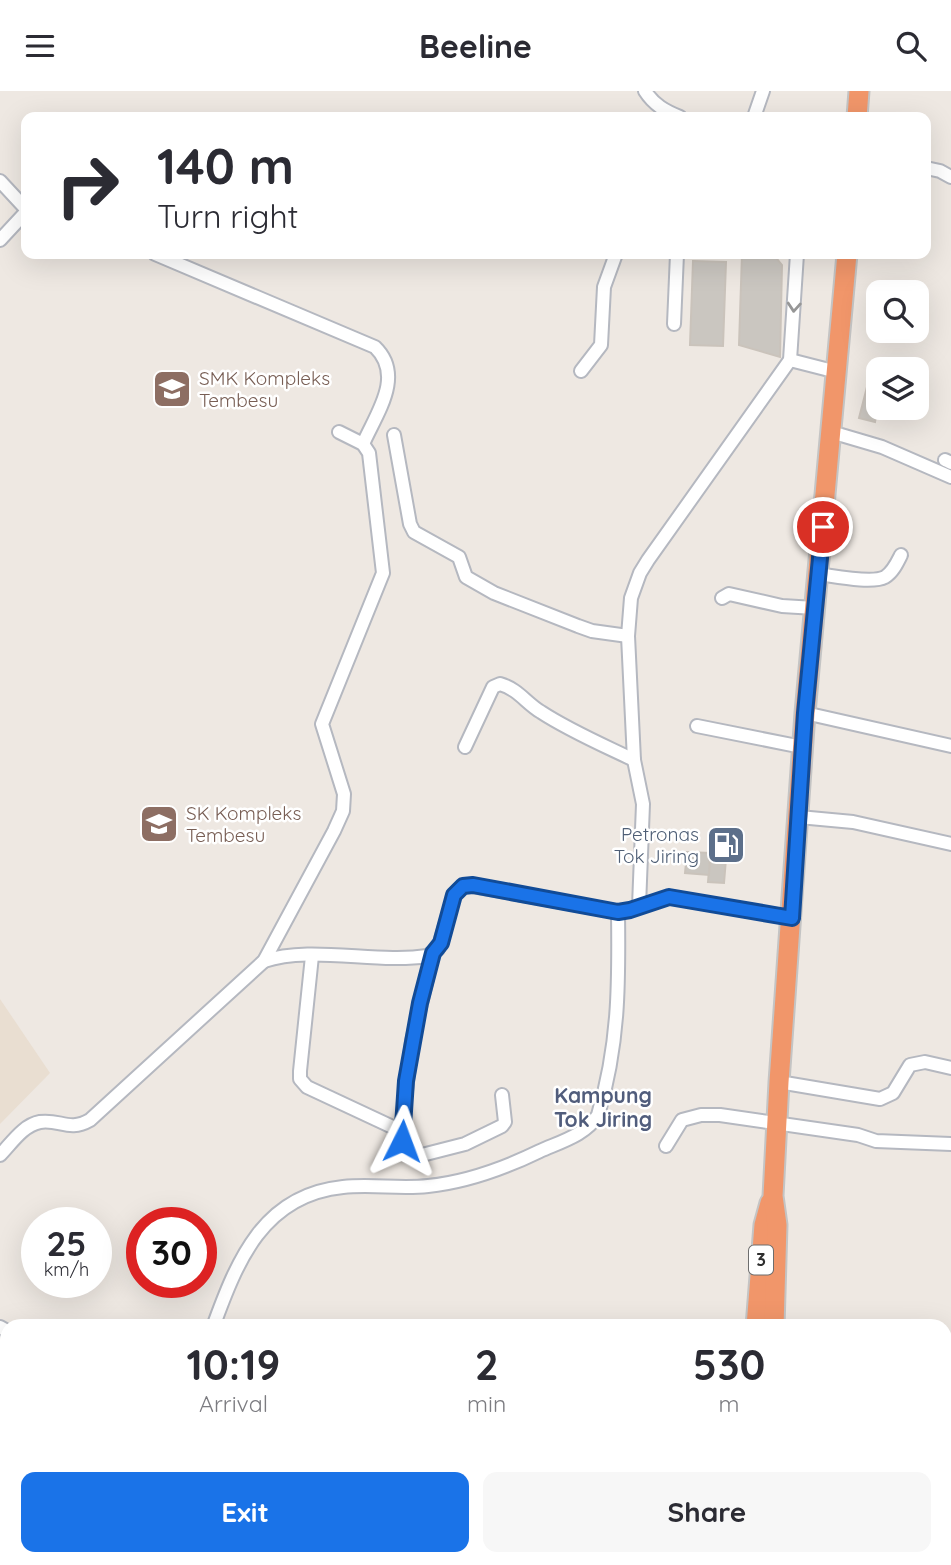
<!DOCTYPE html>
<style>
:root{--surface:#fff;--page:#f7f7f7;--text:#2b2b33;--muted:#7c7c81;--accent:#1a73e8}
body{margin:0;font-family:Quicksand,sans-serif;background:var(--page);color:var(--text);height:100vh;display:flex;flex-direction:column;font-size:26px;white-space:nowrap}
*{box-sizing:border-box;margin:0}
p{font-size:23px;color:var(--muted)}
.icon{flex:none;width:38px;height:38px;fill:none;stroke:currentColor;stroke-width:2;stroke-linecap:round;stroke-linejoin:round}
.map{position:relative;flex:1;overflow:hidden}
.drawer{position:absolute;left:0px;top:1228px;width:952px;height:247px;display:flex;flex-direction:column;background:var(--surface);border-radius:21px 21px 0 0;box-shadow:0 7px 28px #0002}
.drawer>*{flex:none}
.banner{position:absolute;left:21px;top:21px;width:910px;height:147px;border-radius:14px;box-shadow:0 7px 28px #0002;background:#fff;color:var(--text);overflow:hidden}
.controls{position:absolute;left:866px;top:189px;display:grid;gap:14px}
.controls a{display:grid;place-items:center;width:63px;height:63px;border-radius:14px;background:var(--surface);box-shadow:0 7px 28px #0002;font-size:35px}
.speed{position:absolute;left:21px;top:1116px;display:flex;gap:14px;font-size:35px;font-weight:700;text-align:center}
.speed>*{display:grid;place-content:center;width:91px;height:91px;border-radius:50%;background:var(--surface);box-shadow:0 7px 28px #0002;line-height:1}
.speed small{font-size:18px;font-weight:400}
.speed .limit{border:10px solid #d22;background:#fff;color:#111}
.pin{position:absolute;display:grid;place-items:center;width:60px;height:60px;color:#fff;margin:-30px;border:4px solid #fff;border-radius:50%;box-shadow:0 2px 7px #0007}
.me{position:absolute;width:77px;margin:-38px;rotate:3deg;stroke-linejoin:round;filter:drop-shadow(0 0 5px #0008)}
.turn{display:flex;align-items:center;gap:24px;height:147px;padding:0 21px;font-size:32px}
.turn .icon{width:91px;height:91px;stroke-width:2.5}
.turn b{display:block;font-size:49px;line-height:60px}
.eta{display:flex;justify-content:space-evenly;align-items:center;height:119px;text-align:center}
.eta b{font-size:42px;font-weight:700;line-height:49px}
.primary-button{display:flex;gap:14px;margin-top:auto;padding:14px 21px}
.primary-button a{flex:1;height:80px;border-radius:14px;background:var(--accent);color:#fff;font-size:28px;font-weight:700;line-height:80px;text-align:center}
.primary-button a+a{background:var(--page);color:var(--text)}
header{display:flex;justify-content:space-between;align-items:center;height:91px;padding:0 21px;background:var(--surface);font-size:32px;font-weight:700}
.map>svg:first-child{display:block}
.education{fill:#e9ded1}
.building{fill:#cac6c0;stroke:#cac3bb;stroke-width:2}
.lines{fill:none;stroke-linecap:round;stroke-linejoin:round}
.minor-casing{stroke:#b5b8c0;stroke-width:16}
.highway-casing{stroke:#c4c4c4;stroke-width:23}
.minor{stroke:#fff;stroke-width:12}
.highway{stroke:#f1966a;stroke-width:19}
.oneway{stroke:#969696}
.route-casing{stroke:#114b97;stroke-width:18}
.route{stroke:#1a73e8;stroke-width:12}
.labels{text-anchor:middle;stroke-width:5;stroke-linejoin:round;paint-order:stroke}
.shield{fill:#fff;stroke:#6d6d6d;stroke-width:2}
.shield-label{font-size:18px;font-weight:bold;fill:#2e2e2e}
.education-label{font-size:19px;fill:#785e54;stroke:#fff;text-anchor:start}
.service-label{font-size:19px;fill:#4e5e75;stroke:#fff;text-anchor:end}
.neighbourhood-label{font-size:21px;font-weight:bold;fill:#515d7c;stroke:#fff}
</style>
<header><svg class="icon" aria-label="menu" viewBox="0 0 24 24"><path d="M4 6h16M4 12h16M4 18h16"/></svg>Beeline<svg class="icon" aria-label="search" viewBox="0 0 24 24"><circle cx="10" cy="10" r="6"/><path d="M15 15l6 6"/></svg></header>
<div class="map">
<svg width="951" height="1474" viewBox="0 0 951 1474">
<rect width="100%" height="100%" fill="#eee8e2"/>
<polygon class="education" points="0,908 50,982 0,1033"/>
<g class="building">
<polygon points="742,163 773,163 782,174 780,266 739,254"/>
<polygon points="693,170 726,171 723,255 690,254"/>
<polygon points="867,296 878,299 878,315 875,331 859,327"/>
<polygon points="712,743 728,744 724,792 708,791"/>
<polygon points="687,761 710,762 709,784 685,782"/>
</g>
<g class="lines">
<defs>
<g id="minor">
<path d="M645 0C654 14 665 20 680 26"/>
<polyline points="754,26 763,0"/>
<polyline points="926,77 940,80 951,86"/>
<polyline points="0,90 26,118"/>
<polyline points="0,149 26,121"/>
<path d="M155 163 375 256C405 285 376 323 363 353"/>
<polyline points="674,233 677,163"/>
<polyline points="790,269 837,281"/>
<polyline points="581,280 601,254 604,196 616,163"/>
<polyline points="831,341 882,356 951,386"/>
<polyline points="394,344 410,433 414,441 459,466 466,486 494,502 578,535 592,540 628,545"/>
<polyline points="945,369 951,372"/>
<path d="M818 483C834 485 872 493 885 486 893 481 897 472 901 464"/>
<polyline points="722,507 729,503 782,515 815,517"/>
<polyline points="805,622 951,655"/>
<polyline points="697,635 802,656"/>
<path d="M465 656 493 596 500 593C518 598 526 612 541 621 570 640 603 654 634 669"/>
<polyline points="799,726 853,731 951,753"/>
<polyline points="639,815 643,713 634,669 628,545 631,507 640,482 648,469 790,269 797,163"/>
<polyline points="312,865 300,980 300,988 307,996 399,1039 406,1059 418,1065 465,1053 502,1035 505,1031 502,1004"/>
<path d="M264 870C310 854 378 873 427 865L438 858 454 805 458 799 467 794 618 821 630 819 669 806 791 827"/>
<polyline points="779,991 880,1008 893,1002 910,974 925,971 951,977"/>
<polyline points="401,1041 412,950 433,862"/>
<polyline points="666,1055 682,1029 701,1024 720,1024 858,1044 876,1050 951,1053"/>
<path d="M0 1064C11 1053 23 1034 40 1031 60 1028 69 1041 90 1029L264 870 334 740 343 720 344 703 322 633 383 482 369 362 363 353 339 341"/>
<polyline points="0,1236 7,1240"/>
<path d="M213 1236C237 1170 263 1104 343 1096 371 1093 400 1098 428 1095 467 1091 505 1077 540 1060 560 1051 586 1044 598 1024 619 954 619 893 618 821"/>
<polyline points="0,1381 7,1380"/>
<polyline points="945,1400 951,1400"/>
<polyline points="173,1474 176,1468"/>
<polyline points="541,1474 541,1468"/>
</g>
<g id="highway">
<polyline points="857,26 859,0"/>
<polyline points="756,1236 764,1134 770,1112"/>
<polyline points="774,1236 777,1134 773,1105 779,991 805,622 847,163"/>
<polyline points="733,1468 734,1474"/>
<polyline points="761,1474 761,1468"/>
</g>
</defs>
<use href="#minor" class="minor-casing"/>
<use href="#highway" class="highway-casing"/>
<use href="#minor" class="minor"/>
<use href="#highway" class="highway"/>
</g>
<defs><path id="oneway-chevron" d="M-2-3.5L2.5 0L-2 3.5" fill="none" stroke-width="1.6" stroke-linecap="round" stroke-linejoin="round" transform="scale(1.75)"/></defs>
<use class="oneway" href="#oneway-chevron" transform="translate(794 216) rotate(94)"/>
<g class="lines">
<defs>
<polyline id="route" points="402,1050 406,990 420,912 433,862 441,852 454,804 463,795 473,794 618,821 630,819 669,806 792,827 805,622 823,436"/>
</defs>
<use href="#route" class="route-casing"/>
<use href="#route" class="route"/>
</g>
<defs>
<symbol id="school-square" viewBox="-11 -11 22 22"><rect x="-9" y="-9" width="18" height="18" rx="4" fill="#8d6e63" stroke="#fff"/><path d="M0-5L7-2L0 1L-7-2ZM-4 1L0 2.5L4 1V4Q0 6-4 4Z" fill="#fff"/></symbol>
<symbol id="fuel-square" viewBox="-11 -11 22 22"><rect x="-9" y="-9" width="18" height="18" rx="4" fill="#5c6f8a" stroke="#fff"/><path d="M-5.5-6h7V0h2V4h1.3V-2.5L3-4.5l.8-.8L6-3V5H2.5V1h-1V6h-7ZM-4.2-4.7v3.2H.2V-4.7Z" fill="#fff"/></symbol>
</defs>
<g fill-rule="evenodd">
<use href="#school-square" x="150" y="276" width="44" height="44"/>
<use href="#school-square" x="137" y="711" width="44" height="44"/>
<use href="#fuel-square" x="704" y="732" width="44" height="44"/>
</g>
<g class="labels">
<rect class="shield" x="749" y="1154.5" width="24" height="29" rx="5"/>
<g class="shield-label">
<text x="761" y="1175">3</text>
</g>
<g class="education-label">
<text x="199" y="294">SMK Kompleks<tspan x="199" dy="22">Tembesu</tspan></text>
<text x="186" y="729">SK Kompleks<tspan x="186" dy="22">Tembesu</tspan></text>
</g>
<g class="service-label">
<text x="699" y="750">Petronas<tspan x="699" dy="22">Tok Jiring</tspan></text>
</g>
<g class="neighbourhood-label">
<text x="603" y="1012">Kampung<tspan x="603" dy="24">Tok Jiring</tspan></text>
</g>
</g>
</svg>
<div class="controls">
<a><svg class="icon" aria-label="search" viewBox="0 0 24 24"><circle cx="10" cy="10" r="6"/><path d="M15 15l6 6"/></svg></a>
<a><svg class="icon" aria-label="layers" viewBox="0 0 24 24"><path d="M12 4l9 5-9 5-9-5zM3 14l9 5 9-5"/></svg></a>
</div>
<div class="speed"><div>25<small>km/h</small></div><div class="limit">30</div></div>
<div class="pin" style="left:823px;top:436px;background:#d93025"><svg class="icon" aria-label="arrive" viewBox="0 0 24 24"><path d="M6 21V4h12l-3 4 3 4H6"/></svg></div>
<svg class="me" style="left:402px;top:1050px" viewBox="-20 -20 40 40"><path d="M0-17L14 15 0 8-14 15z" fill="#1a73e8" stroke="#fff" stroke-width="4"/></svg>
<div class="banner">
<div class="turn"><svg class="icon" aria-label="right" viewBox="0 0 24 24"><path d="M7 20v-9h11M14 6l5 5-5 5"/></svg><div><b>140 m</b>Turn right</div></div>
</div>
<section class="drawer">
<div class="eta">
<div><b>10:19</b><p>Arrival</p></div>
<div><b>2</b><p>min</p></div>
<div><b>530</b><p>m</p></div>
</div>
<div class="primary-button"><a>Exit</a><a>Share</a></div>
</section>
</div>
